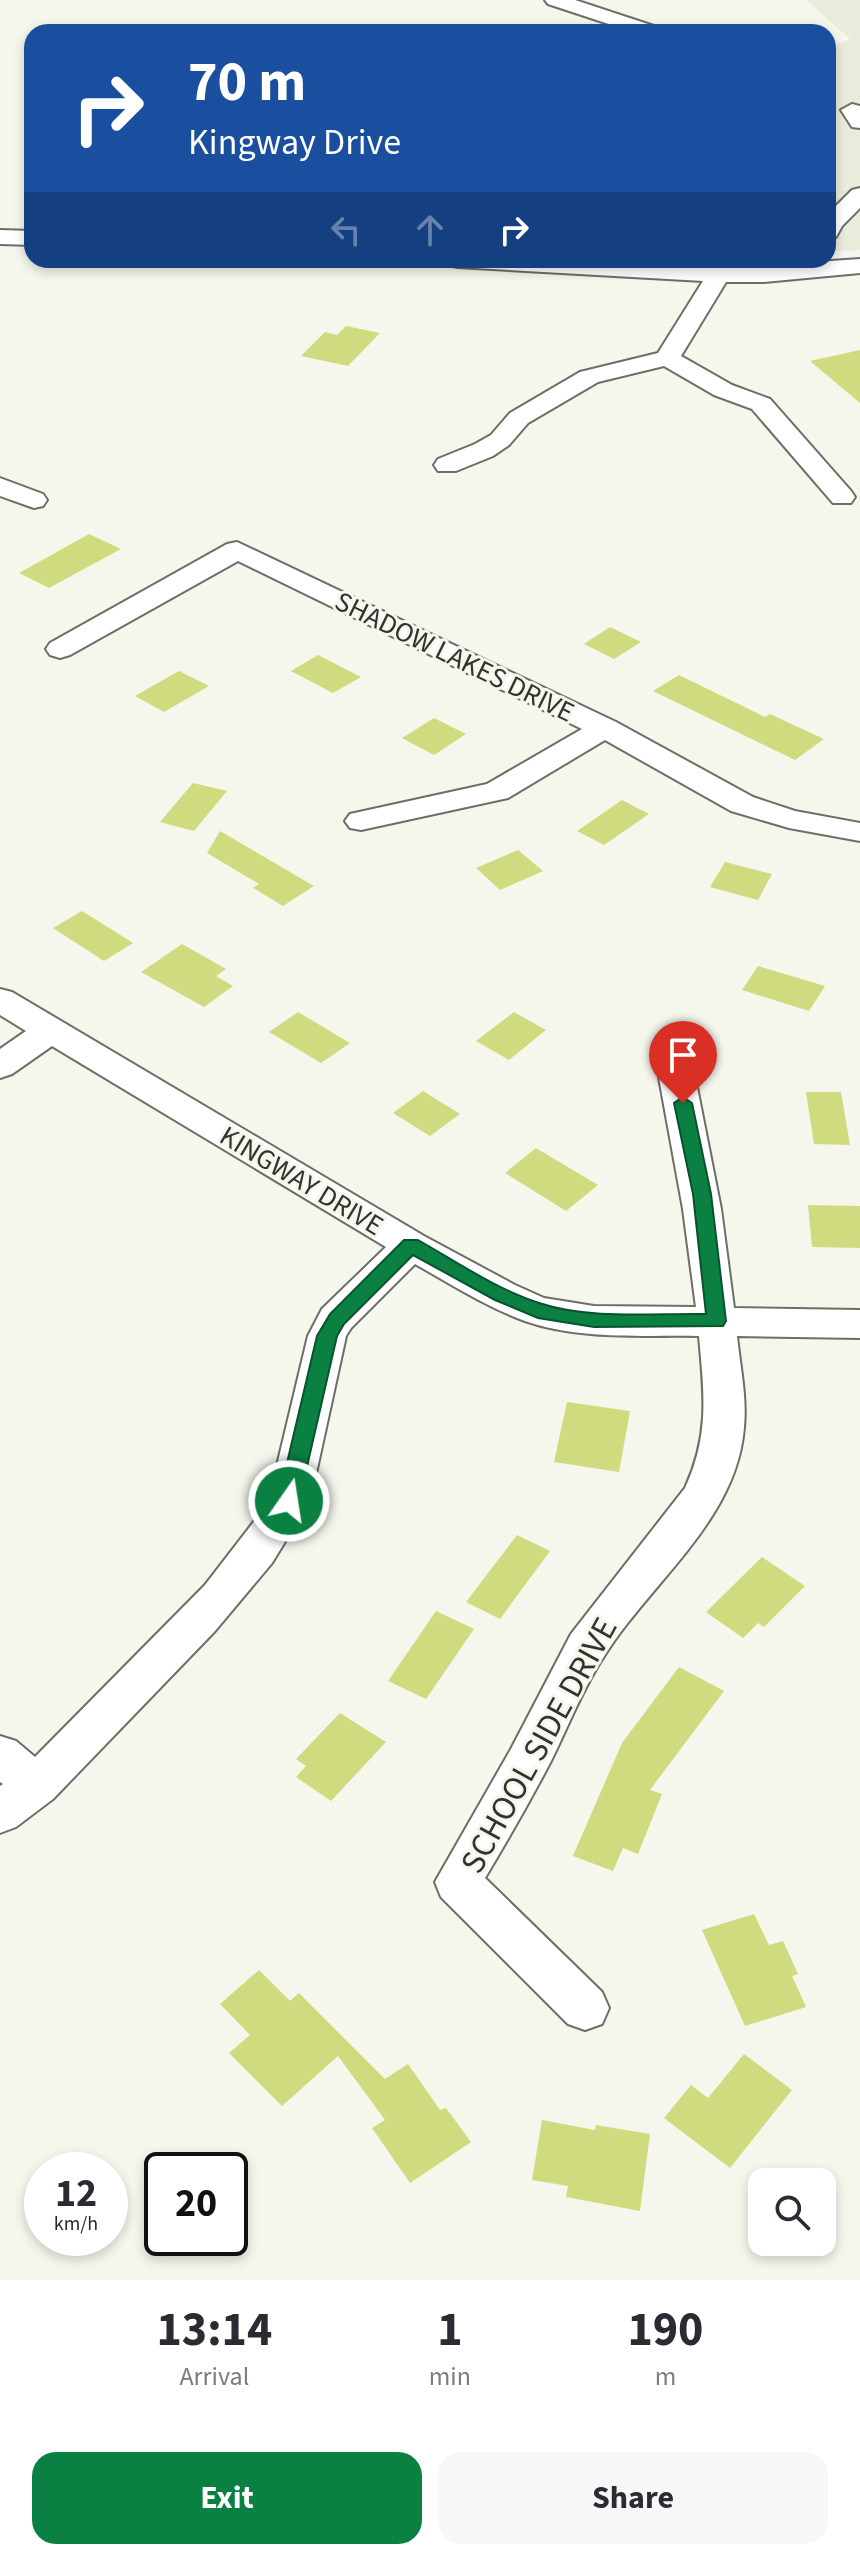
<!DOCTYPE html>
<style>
:root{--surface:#fff;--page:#f7f7f7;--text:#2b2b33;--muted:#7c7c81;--accent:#0b8043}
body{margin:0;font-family:"Source Sans 3",sans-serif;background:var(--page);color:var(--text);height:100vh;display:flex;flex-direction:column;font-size:30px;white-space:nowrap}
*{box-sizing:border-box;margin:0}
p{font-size:26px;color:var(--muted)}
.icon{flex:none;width:44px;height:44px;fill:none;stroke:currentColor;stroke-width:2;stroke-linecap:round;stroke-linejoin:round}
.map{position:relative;height:2280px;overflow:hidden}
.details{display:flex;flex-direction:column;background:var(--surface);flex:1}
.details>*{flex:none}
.top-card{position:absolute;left:24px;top:24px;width:812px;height:244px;border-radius:24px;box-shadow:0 4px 12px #0003;background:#1a4fa0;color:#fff;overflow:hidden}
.fabs{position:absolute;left:748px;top:2168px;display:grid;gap:16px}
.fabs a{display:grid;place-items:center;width:88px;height:88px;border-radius:16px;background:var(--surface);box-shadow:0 4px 12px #0003;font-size:40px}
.speed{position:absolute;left:24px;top:2152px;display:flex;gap:16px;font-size:40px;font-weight:700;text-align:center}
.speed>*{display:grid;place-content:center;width:104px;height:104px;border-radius:50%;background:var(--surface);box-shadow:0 4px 12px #0003;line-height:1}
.speed small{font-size:20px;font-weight:400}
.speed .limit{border:4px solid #111;border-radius:12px;background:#fff;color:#111}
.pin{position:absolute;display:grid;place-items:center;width:68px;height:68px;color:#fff;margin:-82px -34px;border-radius:50% 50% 50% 0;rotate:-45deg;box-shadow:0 0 8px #0007}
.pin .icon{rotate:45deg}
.me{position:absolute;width:88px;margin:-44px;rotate:13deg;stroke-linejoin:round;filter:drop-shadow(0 0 6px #0008)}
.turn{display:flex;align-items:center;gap:28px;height:168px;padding:0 32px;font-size:36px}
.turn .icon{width:104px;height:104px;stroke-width:2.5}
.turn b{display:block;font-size:56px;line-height:68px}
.lanes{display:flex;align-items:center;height:76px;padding:0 32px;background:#0003;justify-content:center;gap:40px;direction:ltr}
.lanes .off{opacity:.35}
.eta{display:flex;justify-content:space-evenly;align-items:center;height:136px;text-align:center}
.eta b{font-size:48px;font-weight:700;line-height:56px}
.cta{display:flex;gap:16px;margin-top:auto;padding:16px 32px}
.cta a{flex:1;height:92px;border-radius:24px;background:var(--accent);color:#fff;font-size:32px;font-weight:700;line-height:92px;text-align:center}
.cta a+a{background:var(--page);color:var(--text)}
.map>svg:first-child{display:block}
.built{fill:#e9ecda}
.building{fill:#cfdb7e}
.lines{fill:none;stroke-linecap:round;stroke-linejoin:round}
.minor-casing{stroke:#6d6f66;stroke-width:4}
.minor{fill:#fff;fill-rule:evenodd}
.route{fill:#0b8043;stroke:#07532c;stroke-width:2}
.labels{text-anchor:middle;stroke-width:6;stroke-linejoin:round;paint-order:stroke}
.street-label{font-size:28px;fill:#32332f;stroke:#f5f7ed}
.near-street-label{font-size:34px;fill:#32332f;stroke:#f5f7ed}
</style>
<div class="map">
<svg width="860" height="2280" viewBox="0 0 860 2280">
<rect width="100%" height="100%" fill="#f5f7ed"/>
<polygon class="built" points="806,0 860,0 860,250 828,252 828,48 850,39"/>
<g class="building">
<polygon points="346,326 380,333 348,366 301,356 325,332 337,335"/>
<polygon points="860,350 860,403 810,361"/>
<polygon points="89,534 121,549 49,588 19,573"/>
<polygon points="610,627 641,642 614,659 584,644"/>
<polygon points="318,655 361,677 333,693 291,671"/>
<polygon points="179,671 209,686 164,712 135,696"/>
<polygon points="679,675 765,717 770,714 824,739 795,760 653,691"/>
<polygon points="434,718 466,734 434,755 402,738"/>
<polygon points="193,783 227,791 194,831 160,822"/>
<polygon points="622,800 649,814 604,845 577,831"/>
<polygon points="220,831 314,886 283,906 253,888 259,884 207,853"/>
<polygon points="518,850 543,871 500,890 476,868"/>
<polygon points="725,862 772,874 758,900 710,887"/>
<polygon points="82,911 133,943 104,961 53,928"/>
<polygon points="182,944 226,969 216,976 233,986 204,1007 141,972"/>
<polygon points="758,966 825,986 809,1011 742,990"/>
<polygon points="298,1012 350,1043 321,1063 269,1032"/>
<polygon points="514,1012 546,1030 509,1060 476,1041"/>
<polygon points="423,1091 460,1114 430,1136 393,1113"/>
<polygon points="806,1092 841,1092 850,1145 814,1144"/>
<polygon points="536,1148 598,1185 566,1211 505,1173"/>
<polygon points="808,1205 860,1206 860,1248 812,1247"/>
<polygon points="567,1402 630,1411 619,1472 554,1462"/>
<polygon points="517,1535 550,1551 500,1619 466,1602"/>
<polygon points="762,1557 805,1586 764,1627 758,1623 743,1638 706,1612"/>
<polygon points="436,1611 474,1629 426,1699 388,1681"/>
<polygon points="679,1667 724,1691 650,1790 662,1794 638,1854 623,1848 613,1871 573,1856 622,1743"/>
<polygon points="340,1713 386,1742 331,1801 296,1777 306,1766 296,1759"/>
<polygon points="754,1914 769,1945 783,1941 798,1974 792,1976 806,2007 745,2026 702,1930"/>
<polygon points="259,1970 290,2001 299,1993 385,2079 408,2064 440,2110 446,2108 471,2142 410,2183 372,2128 385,2120 338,2056 282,2106 229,2053 250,2035 220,2004"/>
<polygon points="744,2054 792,2090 730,2168 664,2118 691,2085 708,2098"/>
<polygon points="542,2120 595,2130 596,2125 650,2134 640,2211 566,2197 568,2186 532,2180"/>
</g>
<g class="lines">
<defs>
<g id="minor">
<polygon points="545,0 575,0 660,28 663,32 633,32 548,4"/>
<polygon points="852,104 860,106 860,128 852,127 841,110"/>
<polygon points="860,188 860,208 842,226 836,237 828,239 828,214 852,190"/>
<polygon points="0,230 32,231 32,245 0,244"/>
<polygon points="860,259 860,273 764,282 726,282 681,356 732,385 770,399 851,491 855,497 851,503 833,503 752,409 714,395 664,366 598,382 528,423 509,445 493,456 456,471 438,471 434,465 438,459 475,444 491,435 510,413 580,372 658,353 703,281 457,267 449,265 445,260 579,260 708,267 708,260 732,260 731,268"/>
<polygon points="0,478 43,494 47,500 43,506 34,508 0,496"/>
<polygon points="237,542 616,722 753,797 795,811 860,823 860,841 789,828 731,811 605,740 508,798 361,830 350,828 345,821 350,814 487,784 582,729 238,561 70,655 60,658 50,655 46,649 50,643 227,544"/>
<path d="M0 989 12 992 424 1236 515 1285 544 1298 594 1306 696 1307 683 1209 658 1072 664 1064 676 1060 688 1064 694 1072 721 1209 734 1308 860 1310V1338L737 1336C740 1366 747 1397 744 1427 737 1521 649 1583 603 1658 582 1690 568 1727 551 1761 530 1801 508 1840 485 1878L602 1992 609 2008 602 2024 585 2030 568 2024 441 1897 435 1882 511 1749 571 1634 685 1488C710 1434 704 1393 699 1336 642 1335 579 1340 525 1321 486 1307 451 1284 415 1264L351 1328 346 1336 310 1501 272 1563 215 1631 53 1799 16 1827 0 1833V1786L3 1784 0 1782V1736L16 1741 35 1757 205 1585 259 1515 269 1499 308 1336 322 1309 386 1247 52 1046 12 1074 0 1078V1049L26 1031 0 1015Z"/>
</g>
</defs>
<use href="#minor" class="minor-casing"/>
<use href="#minor" class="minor"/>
</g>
<path class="route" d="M683 1097 692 1103 711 1194 726 1321 723 1326 594 1327 538 1318 495 1300 413 1255 344 1324 337 1336 299 1501 296 1506H281L278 1501 317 1336 330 1314 404 1240H418C457 1262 496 1289 539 1303 590 1320 653 1313 706 1314L693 1194 674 1103Z"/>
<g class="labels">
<g class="street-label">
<text transform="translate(455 656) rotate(26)" y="10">SHADOW LAKES DRIVE</text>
<text transform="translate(302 1180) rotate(31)" y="10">KINGWAY DRIVE</text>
</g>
<g class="near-street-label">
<text transform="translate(538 1745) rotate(-61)" y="12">SCHOOL SIDE DRIVE</text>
</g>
</g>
</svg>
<div class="fabs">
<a><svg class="icon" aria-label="search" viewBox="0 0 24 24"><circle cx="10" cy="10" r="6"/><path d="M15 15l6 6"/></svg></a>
</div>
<div class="speed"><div>12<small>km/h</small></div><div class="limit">20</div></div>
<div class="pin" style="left:683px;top:1103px;background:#d93025"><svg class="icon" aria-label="arrive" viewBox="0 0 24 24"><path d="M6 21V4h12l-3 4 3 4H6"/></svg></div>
<svg class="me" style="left:289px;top:1501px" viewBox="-20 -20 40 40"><circle r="17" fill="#0b8043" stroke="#fff" stroke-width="3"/><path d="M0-11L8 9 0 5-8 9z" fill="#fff"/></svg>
<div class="top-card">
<div class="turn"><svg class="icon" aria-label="right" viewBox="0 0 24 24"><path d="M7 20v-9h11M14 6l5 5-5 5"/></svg><div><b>70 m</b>Kingway Drive</div></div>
<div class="lanes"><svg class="icon off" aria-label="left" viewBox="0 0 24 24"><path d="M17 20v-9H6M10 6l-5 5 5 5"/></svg><svg class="icon off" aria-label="ahead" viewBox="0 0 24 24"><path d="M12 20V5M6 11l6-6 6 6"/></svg><svg class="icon" aria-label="right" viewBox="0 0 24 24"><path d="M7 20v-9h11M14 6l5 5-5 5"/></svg></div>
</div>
</div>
<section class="details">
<div class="eta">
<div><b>13:14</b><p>Arrival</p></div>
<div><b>1</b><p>min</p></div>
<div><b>190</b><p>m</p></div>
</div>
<div class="cta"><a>Exit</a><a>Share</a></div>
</section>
